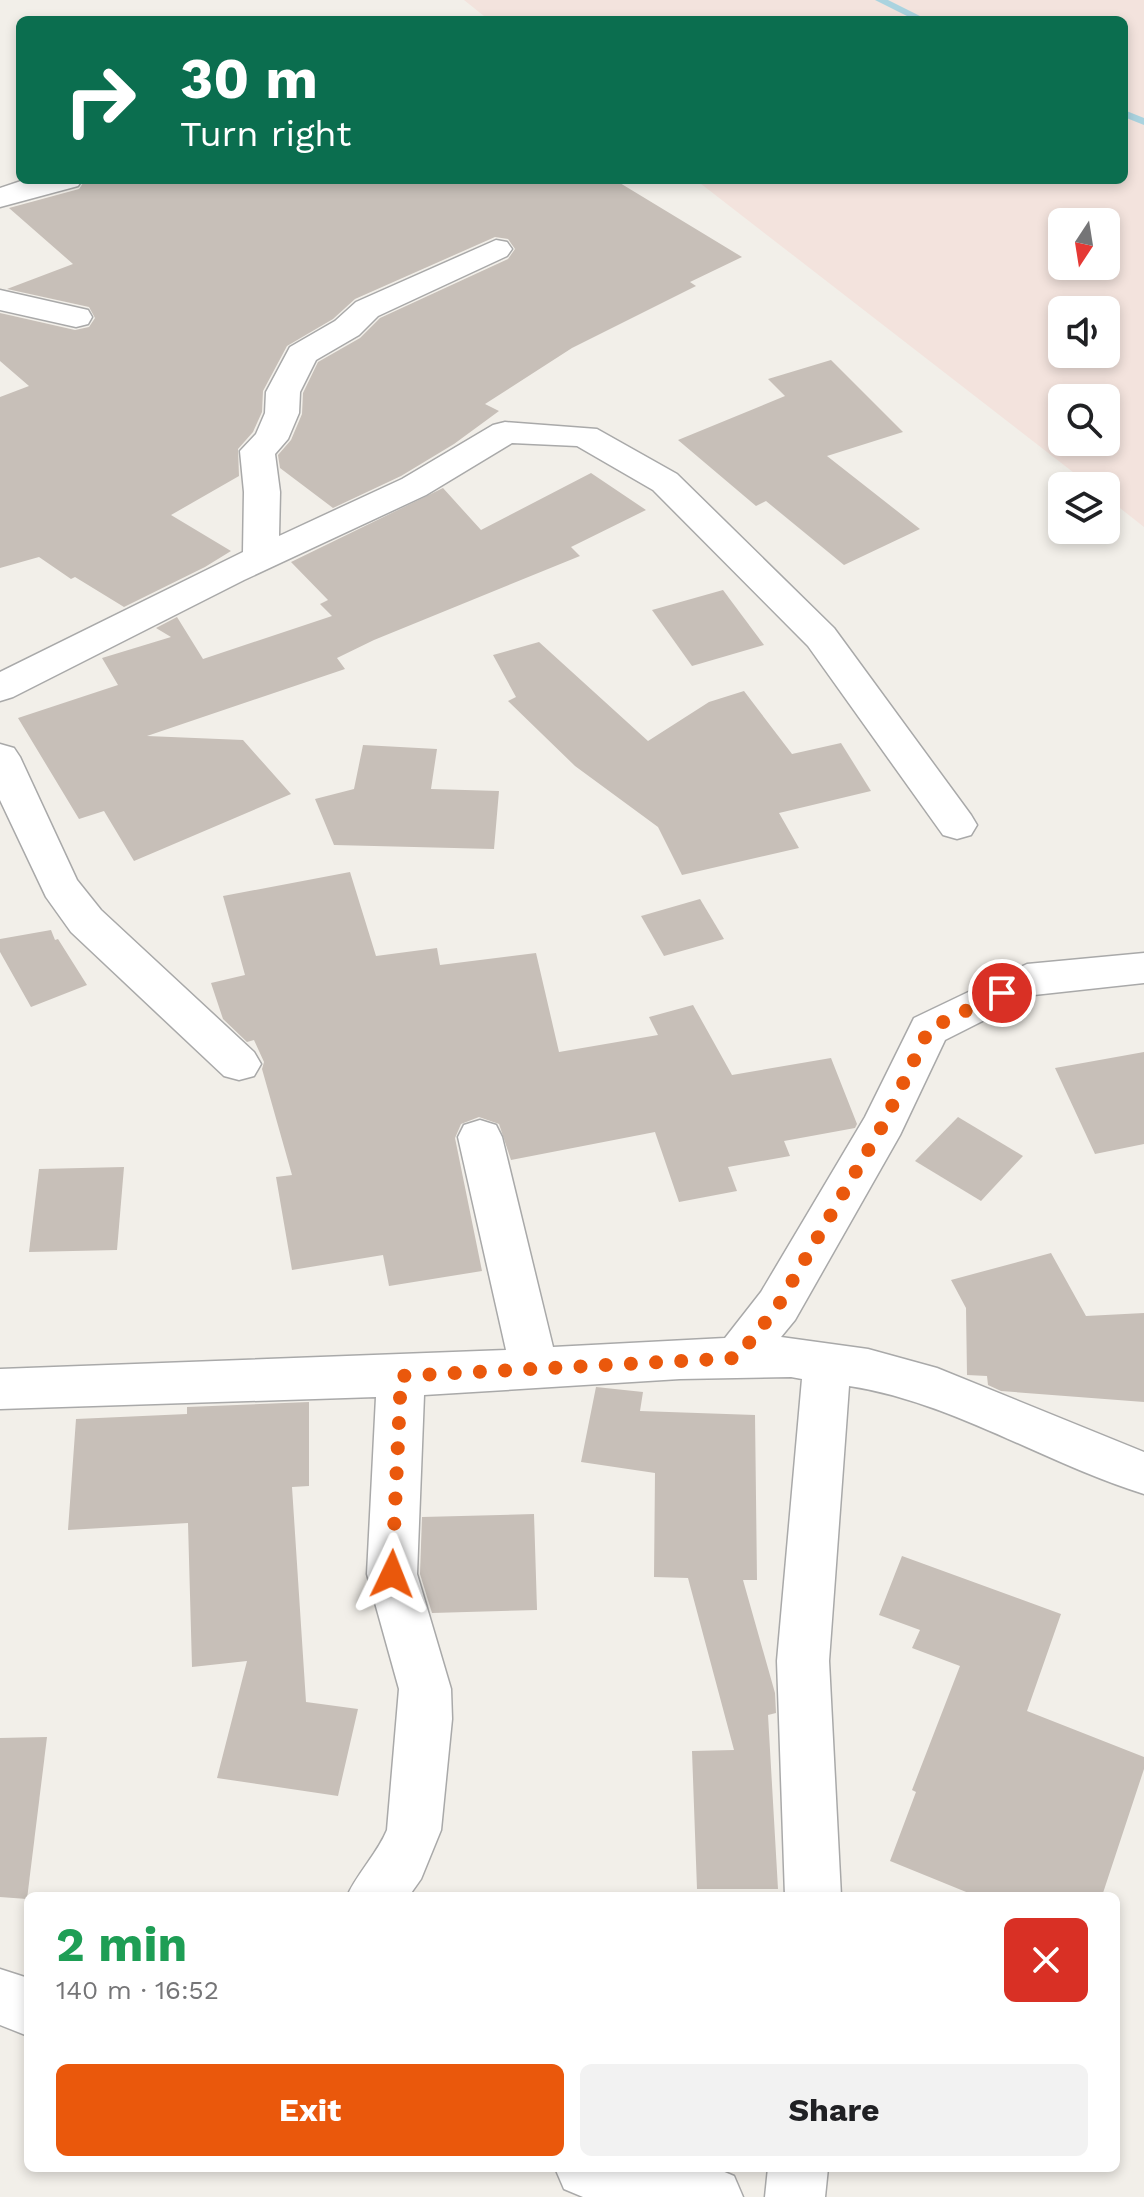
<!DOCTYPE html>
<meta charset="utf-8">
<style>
:root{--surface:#fff;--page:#f2f2f2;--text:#202124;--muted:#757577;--accent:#ea580c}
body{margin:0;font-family:"Work Sans",sans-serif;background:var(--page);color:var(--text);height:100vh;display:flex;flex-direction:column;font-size:30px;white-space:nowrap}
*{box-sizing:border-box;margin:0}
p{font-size:26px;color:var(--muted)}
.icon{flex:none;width:44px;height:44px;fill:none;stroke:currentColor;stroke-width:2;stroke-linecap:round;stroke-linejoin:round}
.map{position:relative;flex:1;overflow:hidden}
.panel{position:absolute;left:24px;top:1892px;width:1096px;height:280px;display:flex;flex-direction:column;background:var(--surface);border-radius:12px;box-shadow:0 4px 12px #0003}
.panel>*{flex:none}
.banner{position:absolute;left:16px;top:16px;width:1112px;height:168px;border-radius:12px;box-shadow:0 4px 12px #0003;background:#0b6e4f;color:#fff;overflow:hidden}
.needle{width:52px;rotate:192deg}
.fabs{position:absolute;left:1048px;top:208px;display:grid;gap:16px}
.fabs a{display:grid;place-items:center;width:72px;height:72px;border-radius:12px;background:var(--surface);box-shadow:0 4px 12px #0003;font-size:40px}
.pin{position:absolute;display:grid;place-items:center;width:68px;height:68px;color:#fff;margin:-34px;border:4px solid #fff;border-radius:50%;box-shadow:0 2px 8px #0007}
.me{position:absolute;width:88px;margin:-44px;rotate:2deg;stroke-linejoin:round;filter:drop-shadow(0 0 6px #0008)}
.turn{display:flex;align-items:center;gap:28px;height:168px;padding:0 32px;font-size:36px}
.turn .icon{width:104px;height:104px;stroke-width:2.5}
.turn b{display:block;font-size:56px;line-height:68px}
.round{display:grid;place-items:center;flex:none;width:84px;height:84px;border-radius:12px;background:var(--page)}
.headline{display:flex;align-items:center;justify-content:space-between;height:136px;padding:0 32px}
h1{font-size:48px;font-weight:700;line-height:60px;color:#1e9e55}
.action{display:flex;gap:16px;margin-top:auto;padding:16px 32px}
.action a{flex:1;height:92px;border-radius:12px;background:var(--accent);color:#fff;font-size:32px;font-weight:700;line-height:92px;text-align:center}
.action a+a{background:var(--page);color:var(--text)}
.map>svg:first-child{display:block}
.military{fill:#f3e3dd;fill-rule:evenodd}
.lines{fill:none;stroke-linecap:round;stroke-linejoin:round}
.stream{fill:#aad3df;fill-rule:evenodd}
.building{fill:#c7bfb8}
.street-casing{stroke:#a9a9a9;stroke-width:3}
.street{fill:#fff;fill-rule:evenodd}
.route{stroke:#ea580c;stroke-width:14;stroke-dasharray:0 25.2}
</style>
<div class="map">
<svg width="1144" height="2197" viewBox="0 0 1144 2197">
<rect width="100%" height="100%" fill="#f2efe9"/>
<path class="military" d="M464 0H1144V527L1106 497V486H1091L696 180H1124V20H489ZM1062 222H1106V266H1062ZM1062 310H1106V354H1062ZM1062 398H1106V442H1062Z"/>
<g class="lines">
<g class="stream">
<polygon points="875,0 888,0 928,20 915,20"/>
<polygon points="1124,110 1144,118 1144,125 1124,117"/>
</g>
</g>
<g class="building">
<polygon points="85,180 615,180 742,257 690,282 696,286 572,348 485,404 499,411 454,444 401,476 333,508 280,468 278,455 291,440 302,414 303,393 318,362 360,338 380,318 508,259 515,249 508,239 495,237 355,299 333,319 287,346 263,391 262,412 253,432 238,449 239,476 171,515 231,551 205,567 124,607 75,577 71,579 39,557 0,568 0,397 29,386 0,361 0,313 75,330 89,327 95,318 89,307 7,289 73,264 9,208 79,189"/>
<polygon points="831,360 903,432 827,456 920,529 844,565 766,501 756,506 678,440 785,396 768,379"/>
<polygon points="591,473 646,510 571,547 580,556 374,640 337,658 345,669 147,736 243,740 291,794 134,861 104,811 79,819 18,718 118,685 102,658 171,637 156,628 177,617 203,659 332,616 320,604 328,600 291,562 443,488 481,530"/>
<polygon points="723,590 764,645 692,666 652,610"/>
<polygon points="539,642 648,741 709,702 744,691 792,754 841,743 871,791 779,813 799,848 682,875 658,827 575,766 508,701 516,697 493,655"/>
<polygon points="363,745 437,749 431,789 499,791 494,849 334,845 315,799 354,789"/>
<polygon points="350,872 376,956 437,948 440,965 536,953 559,1052 658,1035 649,1017 693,1005 732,1075 831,1058 857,1124 855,1128 784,1141 790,1156 728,1167 737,1191 679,1202 655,1132 511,1160 499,1124 479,1117 461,1124 455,1138 482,1271 389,1286 383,1255 292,1270 276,1177 292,1175 262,1069 264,1062 254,1040 247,1042 223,1019 211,983 245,975 223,896"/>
<polygon points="700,899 724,939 664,956 641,916"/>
<polygon points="51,930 55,940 58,939 87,985 31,1007 0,952 0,939"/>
<polygon points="1144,1052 1144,1144 1095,1154 1055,1068"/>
<polygon points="958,1117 1023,1156 981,1201 915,1161"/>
<polygon points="124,1167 117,1250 29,1252 39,1169"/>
<polygon points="1051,1253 1086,1316 1144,1313 1144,1402 1001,1391 988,1385 987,1376 967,1375 966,1308 951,1280"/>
<polygon points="596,1387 643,1392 640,1411 755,1415 757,1580 743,1580 775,1693 776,1713 768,1715 778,1889 697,1889 692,1751 734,1750 688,1578 654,1577 655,1473 581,1462"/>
<polygon points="309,1402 309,1486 292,1487 306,1702 358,1709 338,1796 217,1778 247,1661 192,1667 188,1523 68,1530 76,1419 187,1414 187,1407"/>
<polygon points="534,1514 537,1610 432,1613 420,1574 422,1517"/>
<polygon points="902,1556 1061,1614 1027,1711 1144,1757 1144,1769 1102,1896 976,1896 890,1861 916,1792 912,1790 960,1666 912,1648 920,1630 879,1615"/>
<polygon points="47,1737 27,1899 0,1897 0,1738"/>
</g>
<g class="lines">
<defs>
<g id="street">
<polygon points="24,180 82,180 78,186 0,207 0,188"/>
<polygon points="496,240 507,242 512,249 507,256 378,316 359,335 316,360 300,392 299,413 288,439 275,454 280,492 279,536 402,479 493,425 505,422 597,429 677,474 834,628 971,815 977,825 971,835 957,839 943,835 808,646 653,490 577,446 512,443 426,495 244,580 13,697 0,701 0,672 243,552 244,492 240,451 256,434 265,413 266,392 290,347 335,321 356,302"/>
<polygon points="0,290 88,310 92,317 88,324 76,327 0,310"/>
<polygon points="0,744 14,748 20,757 77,880 101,910 254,1052 261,1064 254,1076 239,1080 224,1076 71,932 46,897 0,800"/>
<path d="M1144 953V983L1034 995 945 1040 900 1135 795 1320 781 1337 868 1349 937 1368 1144 1452V1494C1044 1463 953 1402 849 1386L829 1661 841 1896H785L777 1661 802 1379 791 1377 680 1379 424 1395 417 1574 451 1689 452 1719 441 1830 421 1879 409 1896H347C358 1872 377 1854 387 1830L399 1689 367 1574 376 1397 0 1409V1369L506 1350 458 1137 464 1125 480 1120 496 1125 502 1137 553 1347 725 1338 761 1292 865 1117 914 1018 1027 964Z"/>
<polygon points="0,1969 28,1978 28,2036 0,2025"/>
<polygon points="555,2168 715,2168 734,2176 743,2197 583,2197 564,2189"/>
<polygon points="768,2168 828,2168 825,2197 765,2197"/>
</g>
</defs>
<use href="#street" class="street-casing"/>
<use href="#street" class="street"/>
</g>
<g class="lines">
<polyline class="route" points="392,1574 401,1376 737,1358 778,1306 884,1123 929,1029 1002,993"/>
</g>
</svg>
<div class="fabs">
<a><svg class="needle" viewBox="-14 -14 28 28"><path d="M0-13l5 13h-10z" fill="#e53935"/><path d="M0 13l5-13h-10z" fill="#757577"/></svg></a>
<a><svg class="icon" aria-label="sound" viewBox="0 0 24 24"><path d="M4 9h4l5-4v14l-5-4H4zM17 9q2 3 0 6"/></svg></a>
<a><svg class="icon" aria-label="search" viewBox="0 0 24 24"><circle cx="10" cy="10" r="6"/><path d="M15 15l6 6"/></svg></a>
<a><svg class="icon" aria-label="layers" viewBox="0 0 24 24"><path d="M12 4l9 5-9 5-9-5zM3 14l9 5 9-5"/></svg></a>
</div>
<div class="pin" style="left:1002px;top:993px;background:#d93025"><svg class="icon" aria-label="arrive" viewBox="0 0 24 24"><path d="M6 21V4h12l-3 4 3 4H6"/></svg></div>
<svg class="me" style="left:392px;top:1574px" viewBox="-20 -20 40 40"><path d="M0-17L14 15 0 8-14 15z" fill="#ea580c" stroke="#fff" stroke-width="4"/></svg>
<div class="banner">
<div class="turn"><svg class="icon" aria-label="right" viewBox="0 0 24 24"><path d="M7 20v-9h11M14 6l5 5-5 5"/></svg><div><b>30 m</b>Turn right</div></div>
</div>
<section class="panel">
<div class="headline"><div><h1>2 min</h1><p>140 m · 16:52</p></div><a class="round" style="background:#d93025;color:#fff"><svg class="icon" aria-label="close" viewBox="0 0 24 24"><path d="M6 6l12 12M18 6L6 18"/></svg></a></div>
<div class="action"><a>Exit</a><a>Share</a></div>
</section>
</div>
